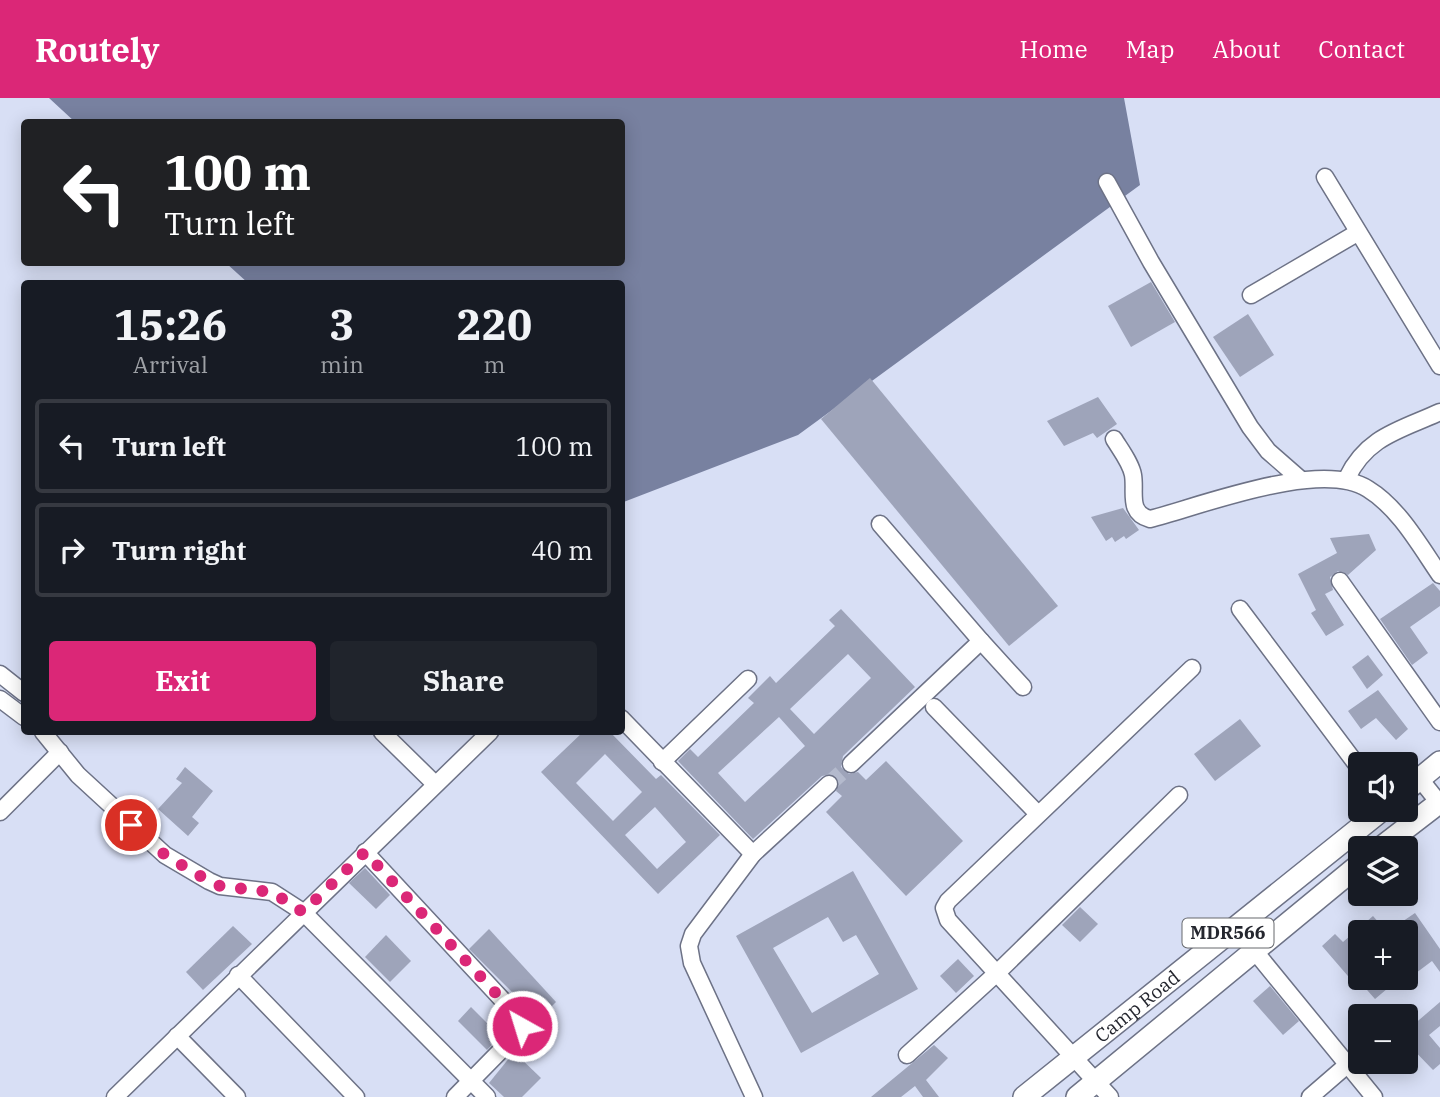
<!DOCTYPE html>
<meta charset="utf-8">
<style>
:root{--surface:#171b24;--page:#20242c;--text:#f1f3f6;--muted:#9ea1a6;--line:#363941;--accent:#db2777}
body{margin:0;font-family:"IBM Plex Serif",serif;background:var(--page);color:var(--text);height:100vh;display:flex;flex-direction:column;font-size:26px;white-space:nowrap}
*{box-sizing:border-box;margin:0}
p{font-size:23px;color:var(--muted)}
.icon{flex:none;width:38px;height:38px;fill:none;stroke:currentColor;stroke-width:2;stroke-linecap:round;stroke-linejoin:round}
.map{position:relative;flex:1;overflow:hidden}
.details{position:absolute;left:21px;top:182px;width:604px;height:455px;display:flex;flex-direction:column;background:var(--surface);border-radius:7px;box-shadow:0 4px 18px #0003}
.details>*{flex:none}
.banner{position:absolute;left:21px;top:21px;width:604px;height:147px;border-radius:7px;box-shadow:0 4px 18px #0003;background:#202124;color:#fff;overflow:hidden}
.fabs{position:absolute;left:1348px;top:654px;display:grid;gap:14px}
.fabs a{display:grid;place-items:center;width:70px;height:70px;border-radius:7px;background:var(--surface);box-shadow:0 4px 18px #0003;font-size:35px}
.pin{position:absolute;display:grid;place-items:center;width:60px;height:60px;color:#fff;margin:-30px;border:4px solid #fff;border-radius:50%;box-shadow:0 2px 7px #0007}
.me{position:absolute;width:77px;margin:-38px;rotate:321deg;stroke-linejoin:round;filter:drop-shadow(0 0 5px #0008)}
.turn{display:flex;align-items:center;gap:24px;height:147px;padding:0 28px;font-size:32px}
.turn .icon{width:91px;height:91px;stroke-width:2.5}
.turn b{display:block;font-size:49px;line-height:60px}
.eta{display:flex;justify-content:space-evenly;align-items:center;height:119px;text-align:center}
.eta b{font-size:42px;font-weight:700;line-height:49px}
.primary-button{display:flex;gap:14px;margin-top:auto;padding:14px 28px}
.primary-button a{flex:1;height:80px;border-radius:7px;background:var(--accent);color:#fff;font-size:28px;font-weight:700;line-height:80px;text-align:center}
.primary-button a+a{background:var(--page);color:var(--text)}
ul{padding:0;list-style:none}
li{display:flex;align-items:center;gap:21px;height:94px;margin:0 14px 10px;padding:0 14px;border:4px solid var(--line);border-radius:7px}
li div{flex:1}
li b{display:block;font-size:26px}
li em{font-style:normal}
header{display:flex;align-items:center;gap:42px;box-sizing:border-box;height:98px;padding:0 35px;background:var(--accent);color:#fff}
header strong{font-size:33px}
nav{display:flex;gap:38px;margin-inline-start:auto;font-size:24px}
.map>svg:first-child{display:block}
.water{fill:#7881a0}
.building{fill:#9ea4ba;fill-rule:evenodd}
.lines{fill:none;stroke-linecap:round;stroke-linejoin:round}
.minor-tunnel{stroke:#b4bacd;stroke-width:16;stroke-dasharray:16 8;stroke-linecap:butt}
.minor-casing{stroke:#6d7286;stroke-width:19}
.major-casing{stroke:#6d7286;stroke-width:24}
.minor{stroke:#fff;stroke-width:16}
.major{stroke:#fff;stroke-width:21}
.route{stroke:#db2777;stroke-width:12;stroke-dasharray:0 21.6}
.labels{text-anchor:middle;stroke-width:7;stroke-linejoin:round;paint-order:stroke}
.shield{fill:#fff;stroke:#66686d;stroke-width:2}
.shield-label{font-size:18px;font-weight:bold;fill:#25272f}
.street-label{font-size:19px;fill:#25272f;stroke:#fff}
</style>
<header>
<strong>Routely</strong>
<nav><a>Home</a><a>Map</a><a>About</a><a>Contact</a></nav>
</header>
<div class="map">
<svg width="1440" height="999" viewBox="0 0 1440 999">
<rect width="100%" height="100%" fill="#d8dff5"/>
<polygon class="water" points="49,0 1124,0 1140,87 798,337 621,405 621,186 248,185 226,165 621,164 621,24 75,24"/>
<g class="building">
<polygon points="1151,184 1175,224 1131,249 1108,208"/>
<polygon points="1248,216 1274,257 1240,279 1213,239"/>
<polygon points="870,280 1058,508 1009,548 821,321"/>
<polygon points="1098,299 1117,326 1097,340 1093,335 1064,348 1047,323"/>
<polygon points="1123,410 1139,432 1126,441 1124,438 1115,444 1112,439 1106,443 1091,419"/>
<polygon points="1369,436 1376,452 1348,477 1338,473 1330,479 1333,492 1325,496 1344,527 1326,538 1311,515 1316,512 1298,476 1337,455 1330,440"/>
<polygon points="1433,485 1440,493 1440,508 1410,529 1428,555 1412,567 1380,521"/>
<path d="M841 511 915 589 843 658 841 669 849 676 858 674 866 682 886 663 963 743 906 798 826 714 842 698 836 693 839 683 833 676 822 678 753 741 678 663 690 651 698 659 754 605 748 600 770 578 776 585 835 528 829 522ZM848 556 871 580 814 636 790 611ZM779 619 805 648 745 704 718 675Z"/>
<polygon points="1368,557 1383,577 1367,591 1352,569"/>
<polygon points="1378,592 1408,631 1396,642 1376,620 1361,631 1348,613"/>
<polygon points="1240,621 1261,648 1215,683 1194,656"/>
<path d="M583 634H610L656 681 661 677 720 737 658 796 541 674ZM605 656 642 694 613 723 576 685ZM655 709 686 744 657 771 625 737Z"/>
<polygon points="185,669 213,693 192,719 199,725 188,738 158,711 182,685 176,681"/>
<polygon points="365,770 390,797 376,811 349,785"/>
<path d="M853 773 918 891 801 955 736 838ZM828 819 843 844 856 837 879 876 812 915 773 850Z"/>
<polygon points="1080,809 1098,826 1080,844 1062,827"/>
<polygon points="1415,815 1440,851 1440,874 1432,863 1416,875 1412,870 1405,876 1405,835 1360,835 1360,880 1400,880 1375,901 1360,884 1360,892 1322,848 1335,836 1343,844 1373,818 1387,834"/>
<polygon points="233,828 252,846 203,892 186,874"/>
<polygon points="489,831 556,904 539,921 469,851"/>
<polygon points="386,837 411,863 390,884 365,859"/>
<polygon points="958,861 974,878 956,895 940,878"/>
<polygon points="1270,888 1299,923 1283,937 1253,903"/>
<polygon points="1440,904 1440,928 1429,937 1440,950 1440,966 1433,972 1405,943 1405,934"/>
<polygon points="471,909 500,938 487,952 458,923"/>
<polygon points="934,947 948,960 926,982 939,999 923,999 915,988 901,999 871,999"/>
<polygon points="514,954 541,980 522,999 504,999 489,985"/>
</g>
<g class="lines">
<polyline class="minor-tunnel" points="829,686 851,666"/>
<defs>
<g id="minor">
<polyline points="1325,79 1440,268"/>
<polyline points="1107,84 1151,164 1250,329 1268,353 1300,381"/>
<polyline points="1251,197 1357,135"/>
<path d="M1114 341C1120 351 1131 365 1133 377 1136 394 1127 415 1150 421 1204 407 1321 361 1368 391 1399 410 1420 448 1440 477"/>
<path d="M1347 380C1367 338 1401 332 1440 314"/>
<polyline points="1340,483 1440,624"/>
<polyline points="1240,511 1360,671"/>
<polyline points="981,543 1023,589"/>
<polyline points="0,576 24,595"/>
<polyline points="0,601 24,619"/>
<polyline points="934,609 1038,716"/>
<polyline points="621,620 753,756"/>
<polyline points="43,634 78,677 165,757 209,783 220,788 272,794 303,814 487,999"/>
<polyline points="382,634 435,686"/>
<polyline points="662,664 748,581"/>
<polyline points="851,666 981,543 880,426"/>
<polyline points="1420,681 1440,706"/>
<polyline points="0,714 60,654"/>
<polyline points="365,754 522,923 520,933 455,999"/>
<polyline points="1253,851 1374,999"/>
<polyline points="238,877 356,999"/>
<polyline points="177,938 237,999"/>
<polyline points="907,957 998,874 1179,697"/>
<polyline points="115,999 490,634"/>
<polyline points="754,999 692,865 689,848 693,836 753,756 829,686"/>
<polyline points="1110,999 948,822 944,810 948,803 1192,570"/>
<polyline points="1310,999 1347,967"/>
</g>
<g id="major">
<polyline points="1405,693 1440,664"/>
<polyline points="1379,751 1440,704"/>
<path id="s1" d="M1024 999 1382 712"/>
<polyline points="1077,999 1360,766"/>
</g>
</defs>
<use href="#minor" class="minor-casing"/>
<use href="#major" class="major-casing"/>
<use href="#minor" class="minor"/>
<use href="#major" class="major"/>
</g>
<g class="lines">
<polyline class="route" points="131,727 165,757 209,783 220,788 272,794 303,814 365,754 517,918 522,928"/>
</g>
<g class="labels">
<rect class="shield" x="1182.5" y="820.5" width="91" height="29" rx="5"/>
<g class="shield-label">
<text x="1228" y="841">MDR566</text>
</g>
<g class="street-label">
<text dy="7" stroke="none"><textPath href="#s1" startOffset="145">Camp Road</textPath></text>
</g>
</g>
</svg>
<div class="fabs">
<a><svg class="icon" aria-label="sound" viewBox="0 0 24 24"><path d="M4 9h4l5-4v14l-5-4H4zM17 9q2 3 0 6"/></svg></a>
<a><svg class="icon" aria-label="layers" viewBox="0 0 24 24"><path d="M12 4l9 5-9 5-9-5zM3 14l9 5 9-5"/></svg></a>
<a>+</a>
<a>−</a>
</div>
<div class="pin" style="left:131px;top:727px;background:#d93025"><svg class="icon" aria-label="arrive" viewBox="0 0 24 24"><path d="M6 21V4h12l-3 4 3 4H6"/></svg></div>
<svg class="me" style="left:522px;top:928px" viewBox="-20 -20 40 40"><circle r="17" fill="#db2777" stroke="#fff" stroke-width="3"/><path d="M0-11L8 9 0 5-8 9z" fill="#fff"/></svg>
<div class="banner">
<div class="turn"><svg class="icon" aria-label="left" viewBox="0 0 24 24"><path d="M17 20v-9H6M10 6l-5 5 5 5"/></svg><div><b>100 m</b>Turn left</div></div>
</div>
<section class="details">
<div class="eta">
<div><b>15:26</b><p>Arrival</p></div>
<div><b>3</b><p>min</p></div>
<div><b>220</b><p>m</p></div>
</div>
<ul>
<li><svg class="icon" aria-label="left" viewBox="0 0 24 24"><path d="M17 20v-9H6M10 6l-5 5 5 5"/></svg><div><b>Turn left</b></div><em>100 m</em></li>
<li><svg class="icon" aria-label="right" viewBox="0 0 24 24"><path d="M7 20v-9h11M14 6l5 5-5 5"/></svg><div><b>Turn right</b></div><em>40 m</em></li>
</ul>
<div class="primary-button"><a>Exit</a><a>Share</a></div>
</section>
</div>
